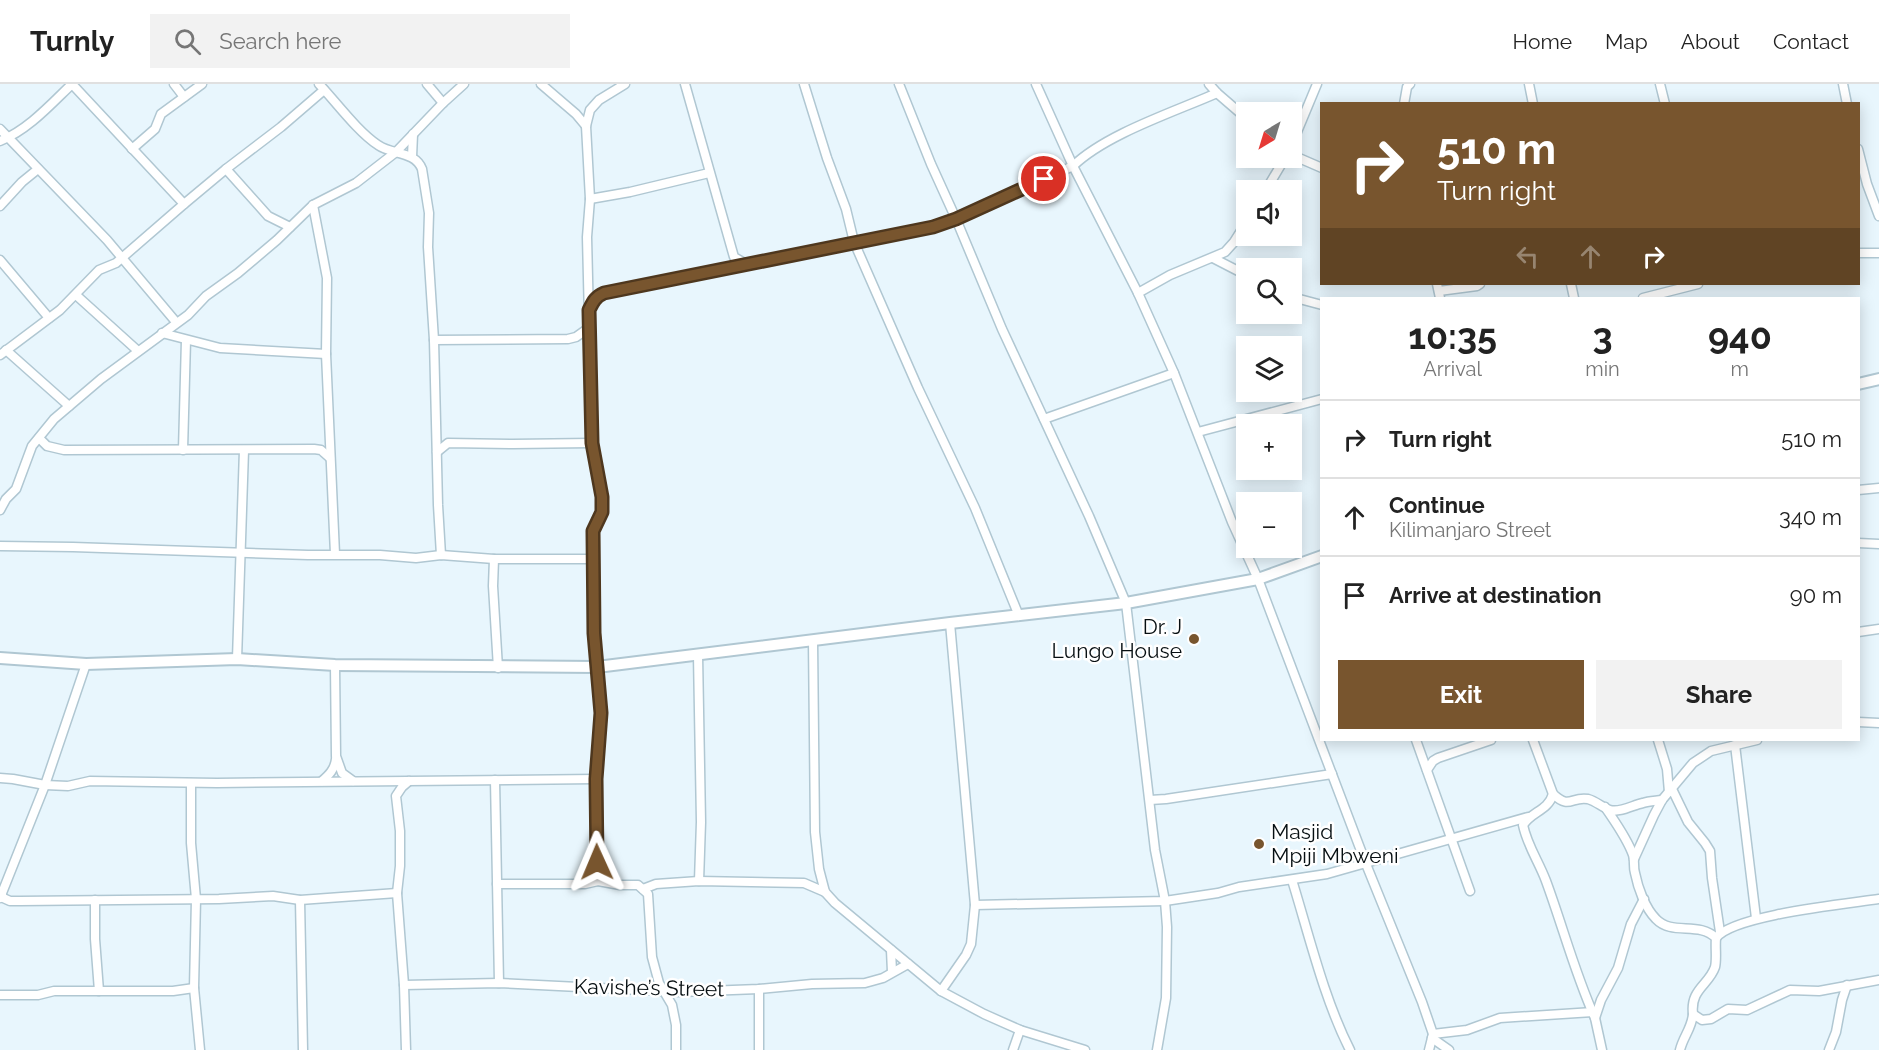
<!DOCTYPE html>
<meta charset="utf-8">
<style>
:root{--surface:#fff;--page:#f2f2f2;--text:#222;--muted:#767676;--line:#e0e0e0;--accent:#78552e}
body{margin:0;font-family:Raleway,sans-serif;background:var(--page);color:var(--text);height:100vh;display:flex;flex-direction:column;font-size:22px;white-space:nowrap}
*{box-sizing:border-box;margin:0}
p{font-size:20px;color:var(--muted)}
.icon{flex:none;width:33px;height:33px;fill:none;stroke:currentColor;stroke-width:2;stroke-linecap:round;stroke-linejoin:round}
.map{position:relative;flex:1;overflow:hidden}
.drawer{position:absolute;left:1320px;top:213px;width:540px;height:444px;display:flex;flex-direction:column;background:var(--surface);border-radius:0px;box-shadow:0 3px 15px #0003}
.drawer>*{flex:none}
.top-card{position:absolute;left:1320px;top:18px;width:540px;height:183px;border-radius:0px;box-shadow:0 3px 15px #0003;background:#78552e;color:#fff;overflow:hidden}
.needle{width:39px;rotate:218deg}
.controls{position:absolute;left:1236px;top:18px;display:grid;gap:12px}
.controls a{display:grid;place-items:center;width:66px;height:66px;border-radius:0px;background:var(--surface);box-shadow:0 3px 15px #0003;font-size:30px}
.pin{position:absolute;display:grid;place-items:center;width:51px;height:51px;color:#fff;margin:-26px;border:3px solid #fff;border-radius:50%;box-shadow:0 2px 6px #0007}
.me{position:absolute;width:66px;margin:-33px;rotate:359deg;stroke-linejoin:round;filter:drop-shadow(0 0 4px #0008)}
.turn{display:flex;align-items:center;gap:21px;height:126px;padding:0 18px;font-size:27px}
.turn .icon{width:78px;height:78px;stroke-width:2.5}
.turn b{display:block;font-size:42px;line-height:51px}
.lanes{display:flex;align-items:center;height:57px;padding:0 18px;background:#0003;justify-content:center;gap:30px;direction:ltr}
.lanes .off{opacity:.35}
.eta{display:flex;justify-content:space-evenly;align-items:center;height:102px;text-align:center}
.eta b{font-size:36px;font-weight:700;line-height:42px}
.primary-button{display:flex;gap:12px;margin-top:auto;padding:12px 18px}
.primary-button a{flex:1;height:69px;border-radius:0px;background:var(--accent);color:#fff;font-size:24px;font-weight:700;line-height:69px;text-align:center}
.primary-button a+a{background:var(--page);color:var(--text)}
ul{padding:0;list-style:none}
li{display:flex;align-items:center;gap:18px;height:78px;padding:0 18px;border-top:2px solid var(--line)}
li div{flex:1}
li b{display:block;font-size:22px}
li em{font-style:normal}
header{display:flex;align-items:center;gap:36px;box-sizing:border-box;height:84px;padding:0 30px;background:var(--surface);border-bottom:2px solid var(--line)}
header strong{font-size:28px}
nav{display:flex;gap:33px;margin-inline-start:auto;font-size:21px}
.search{width:420px;height:54px;background:var(--page);display:flex;align-items:center;gap:15px;box-sizing:border-box;padding:0 21px;border-radius:0px;color:var(--muted);font-size:22px}
.map>svg:first-child{display:block}
.lines{fill:none;stroke-linecap:round;stroke-linejoin:round}
.minor-casing{stroke:#b0c7d2;stroke-width:11}
.tertiary-casing{stroke:#b0c7d2;stroke-width:14}
.minor{stroke:#fff;stroke-width:8}
.tertiary{stroke:#fff;stroke-width:10}
.route-casing{stroke:#4e371e;stroke-width:15}
.route{stroke:#78552e;stroke-width:10}
.poi-dot{fill:#78552e;stroke:#fff;stroke-width:2}
.labels{text-anchor:middle;stroke-width:5;stroke-linejoin:round;paint-order:stroke}
.poi-label{font-size:21px;fill:#070f12;stroke:#fff;text-anchor:end}
.street-label{font-size:21px;fill:#070f12;stroke:#fff}
</style>
<header>
<strong>Turnly</strong>
<div class="search"><svg class="icon" aria-label="search" viewBox="0 0 24 24"><circle cx="10" cy="10" r="6"/><path d="M15 15l6 6"/></svg>Search here</div>
<nav><a>Home</a><a>Map</a><a>About</a><a>Contact</a></nav>
</header>
<div class="map">
<svg width="1879" height="966" viewBox="0 0 1879 966">
<rect width="100%" height="100%" fill="#e8f6fd"/>
<g class="lines">
<defs>
<g id="minor">
<polyline points="72,0 184,120"/>
<polyline points="174,0 184,13"/>
<path d="M319 0C336 18 358 48 378 61 392 71 415 67 422 85L429 129 428 163 434 256 438 421 441 471"/>
<polyline points="427,0 443,19"/>
<polyline points="541,0 576,30 586,42"/>
<polyline points="625,0 599,16 590,26 586,42 590,115 587,153 592,359 602,413 602,428 593,447 594,549 601,629 596,695 598,797 620,801 638,801 648,810 652,873 659,899 672,921 676,941 676,966"/>
<polyline points="685,0 734,173 746,180"/>
<polyline points="804,0 827,74 846,125 854,158 918,304 975,424 1019,532"/>
<polyline points="899,0 931,80 956,135 1002,245 1089,432 1126,519 1155,766 1165,817 1167,843 1166,914 1157,966"/>
<polyline points="1036,0 1073,82 1138,209 1174,289 1232,438 1258,495 1366,780 1422,918 1433,950 1429,966"/>
<polyline points="1209,0 1217,9 1246,34"/>
<polyline points="1529,0 1533,20"/>
<polyline points="1660,0 1665,20"/>
<polyline points="1843,0 1847,20"/>
<polyline points="1404,20 1407,3 1410,0"/>
<polyline points="0,45 107,156 176,238"/>
<path d="M0 57C28 46 51 20 72 0"/>
<polyline points="1292,60 1317,0"/>
<polyline points="132,65 155,45 161,30 202,0"/>
<polyline points="1858,65 1867,100 1879,132"/>
<polyline points="1292,71 1322,84"/>
<polyline points="412,73 413,50"/>
<polyline points="226,85 268,132 290,143"/>
<polyline points="1266,106 1285,74"/>
<polyline points="590,115 630,108 709,89"/>
<polyline points="313,121 327,194 326,270 335,470"/>
<polyline points="0,122 22,98 38,85"/>
<polyline points="1858,169 1879,169"/>
<polyline points="1213,174 1246,191"/>
<polyline points="0,176 49,234"/>
<polyline points="1437,200 1440,214"/>
<polyline points="1571,200 1574,214"/>
<polyline points="1439,207 1477,202 1480,200"/>
<polyline points="1138,209 1170,191 1225,168 1234,158 1246,139"/>
<polyline points="76,211 138,267"/>
<polyline points="1292,213 1322,221"/>
<polyline points="1643,214 1698,200"/>
<path d="M589 226 597 212 604 209 933 143 956 135 1073 82C1106 50 1174 28 1217 9"/>
<polyline points="162,249 220,264 326,270"/>
<polyline points="434,256 568,255 576,253 590,243"/>
<polyline points="6,266 69,322"/>
<polyline points="0,271 60,226 99,186 116,179 184,120 226,85 281,43 324,6"/>
<polyline points="1044,335 1174,289"/>
<polyline points="1198,348 1322,315"/>
<polyline points="39,354 47,362 64,366 314,365 321,366 330,374"/>
<polyline points="183,366 186,256"/>
<polyline points="437,368 448,359 513,360 592,359"/>
<polyline points="1858,406 1879,404"/>
<polyline points="0,426 6,415 16,405 32,362 54,335 101,295 188,231 206,212 238,189 277,156 313,121 356,99 396,68 443,19 464,0"/>
<polyline points="1858,459 1879,460"/>
<polyline points="0,462 73,463 308,471 380,471 416,474 441,471 494,475 593,475"/>
<polyline points="494,475 493,502 498,584"/>
<polyline points="1858,548 1879,545"/>
<polyline points="813,556 815,748 819,785 825,808 835,819 941,907 984,930 1020,946 1085,966"/>
<polyline points="698,571 701,738 699,797"/>
<polyline points="237,575 244,366"/>
<polyline points="335,581 336,672 342,689 353,697"/>
<polyline points="1858,638 1879,639"/>
<polyline points="1416,656 1470,807"/>
<path d="M1533 656 1553 710C1570 726 1571 712 1588 715 1596 717 1603 724 1610 726 1620 729 1633 721 1643 719 1649 717 1656 717 1662 716"/>
<polyline points="1658,656 1667,685 1669,708"/>
<polyline points="1735,661 1756,834"/>
<polyline points="1427,686 1433,677 1438,674 1491,656"/>
<polyline points="0,694 13,695 45,701 68,702 90,697 217,699 596,695"/>
<polyline points="495,696 499,899"/>
<path d="M322 697C329 691 335 685 336 675"/>
<polyline points="191,699 191,759 196,815 194,904 200,966"/>
<polyline points="1672,705 1688,738 1705,759 1710,767 1712,794 1720,848"/>
<path d="M1553 710C1548 727 1532 727 1523 741 1527 761 1539 778 1546 797 1563 843 1575 890 1595 934"/>
<polyline points="1150,716 1166,715 1332,690"/>
<path d="M1605 723C1615 738 1627 754 1633 771 1635 777 1633 783 1635 789 1638 804 1645 824 1656 835 1672 852 1699 837 1716 854 1715 863 1717 875 1715 883 1709 901 1690 905 1693 930L1702 936 1711 935 1728 925 1747 926 1790 906 1819 907 1879 896"/>
<polyline points="1634,775 1654,731 1662,716 1693,679 1711,667 1757,656"/>
<path d="M1292 796C1309 851 1324 915 1350 966"/>
<polyline points="497,800 585,800 598,797"/>
<polyline points="643,805 656,800 699,797 804,799 825,808"/>
<polyline points="2,811 1,813 10,817 20,817 219,815 273,812 300,816 397,809"/>
<polyline points="0,814 45,701 86,580"/>
<polyline points="95,816 95,855 99,907"/>
<polyline points="300,816 303,966"/>
<polyline points="975,821 1165,817 1218,809 1239,803 1327,790 1528,733"/>
<path d="M1716 854C1733 831 1846 820 1879 815"/>
<polyline points="891,866 892,888"/>
<polyline points="404,901 499,899 680,908 759,905 812,900 865,899 883,894 908,880"/>
<polyline points="941,907 966,871 971,860 975,821 950,539"/>
<polyline points="0,911 38,911 54,907 173,907 194,904"/>
<polyline points="1433,950 1467,946 1500,934 1593,928"/>
<polyline points="1432,954 1449,966"/>
<polyline points="406,966 404,901 397,809 400,782 400,747 396,712 402,703 409,697"/>
<polyline points="759,966 759,905"/>
<polyline points="1013,966 1020,946"/>
<polyline points="1602,966 1595,934 1601,916 1618,884 1631,840 1644,815"/>
<path d="M1680 966C1683 953 1692 944 1693 930"/>
<polyline points="1829,966 1836,948 1842,916 1847,901"/>
</g>
<g id="tertiary">
<polyline points="1858,300 1879,295"/>
<polyline points="0,574 86,580 237,575 335,581 597,583 950,539 1126,519 1258,495 1322,472"/>
</g>
</defs>
<use href="#minor" class="minor-casing"/>
<use href="#tertiary" class="tertiary-casing"/>
<use href="#minor" class="minor"/>
<use href="#tertiary" class="tertiary"/>
</g>
<g class="lines">
<defs>
<path id="route" d="M597 778 596 695 601 629 594 549 593 447 602 428V413L592 359 589 226C593 218 595 213 604 209L933 143 956 135 1044 95"/>
</defs>
<use href="#route" class="route-casing"/>
<use href="#route" class="route"/>
</g>
<g class="poi-dot">
<circle cx="1194" cy="555" r="6"/>
<circle cx="1259" cy="760" r="6"/>
</g>
<g class="labels">
<g class="poi-label">
<text x="1182" y="550">Dr. J<tspan x="1182" dy="24">Lungo House</tspan></text>
<text x="1271" y="755" text-anchor="start">Masjid<tspan x="1271" dy="24">Mpiji Mbweni</tspan></text>
</g>
<g class="street-label">
<text transform="translate(649 904) rotate(1)" y="7">Kavishe’s Street</text>
</g>
</g>
</svg>
<div class="controls">
<a><svg class="needle" viewBox="-14 -14 28 28"><path d="M0-13l5 13h-10z" fill="#e53935"/><path d="M0 13l5-13h-10z" fill="#767676"/></svg></a>
<a><svg class="icon" aria-label="sound" viewBox="0 0 24 24"><path d="M4 9h4l5-4v14l-5-4H4zM17 9q2 3 0 6"/></svg></a>
<a><svg class="icon" aria-label="search" viewBox="0 0 24 24"><circle cx="10" cy="10" r="6"/><path d="M15 15l6 6"/></svg></a>
<a><svg class="icon" aria-label="layers" viewBox="0 0 24 24"><path d="M12 4l9 5-9 5-9-5zM3 14l9 5 9-5"/></svg></a>
<a>+</a>
<a>−</a>
</div>
<div class="pin" style="left:1044px;top:95px;background:#d93025"><svg class="icon" aria-label="arrive" viewBox="0 0 24 24"><path d="M6 21V4h12l-3 4 3 4H6"/></svg></div>
<svg class="me" style="left:597px;top:778px" viewBox="-20 -20 40 40"><path d="M0-17L14 15 0 8-14 15z" fill="#78552e" stroke="#fff" stroke-width="4"/></svg>
<div class="top-card">
<div class="turn"><svg class="icon" aria-label="right" viewBox="0 0 24 24"><path d="M7 20v-9h11M14 6l5 5-5 5"/></svg><div><b>510 m</b>Turn right</div></div>
<div class="lanes"><svg class="icon off" aria-label="left" viewBox="0 0 24 24"><path d="M17 20v-9H6M10 6l-5 5 5 5"/></svg><svg class="icon off" aria-label="ahead" viewBox="0 0 24 24"><path d="M12 20V5M6 11l6-6 6 6"/></svg><svg class="icon" aria-label="right" viewBox="0 0 24 24"><path d="M7 20v-9h11M14 6l5 5-5 5"/></svg></div>
</div>
<section class="drawer">
<div class="eta">
<div><b>10:35</b><p>Arrival</p></div>
<div><b>3</b><p>min</p></div>
<div><b>940</b><p>m</p></div>
</div>
<ul>
<li><svg class="icon" aria-label="right" viewBox="0 0 24 24"><path d="M7 20v-9h11M14 6l5 5-5 5"/></svg><div><b>Turn right</b></div><em>510 m</em></li>
<li><svg class="icon" aria-label="ahead" viewBox="0 0 24 24"><path d="M12 20V5M6 11l6-6 6 6"/></svg><div><b>Continue</b><p>Kilimanjaro Street</p></div><em>340 m</em></li>
<li><svg class="icon" aria-label="arrive" viewBox="0 0 24 24"><path d="M6 21V4h12l-3 4 3 4H6"/></svg><div><b>Arrive at destination</b></div><em>90 m</em></li>
</ul>
<div class="primary-button"><a>Exit</a><a>Share</a></div>
</section>
</div>
